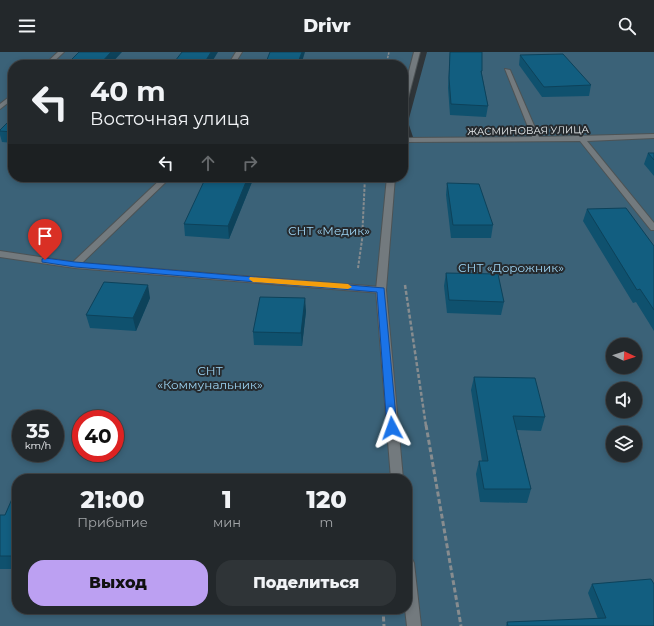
<!DOCTYPE html>
<html lang="ru">
<meta charset="utf-8">
<style>
:root{--surface:#23282b;--page:#2f3437;--text:#f1f3f6;--muted:#a3a6a9;--line:#404447;--accent:#bca0f2}
body{margin:0;font-family:Montserrat,sans-serif;background:var(--page);color:var(--text);height:100vh;display:flex;flex-direction:column;font-size:15px;white-space:nowrap}
*{box-sizing:border-box;margin:0}
p{font-size:13px;color:var(--muted)}
.icon{flex:none;width:22px;height:22px;fill:none;stroke:currentColor;stroke-width:2;stroke-linecap:round;stroke-linejoin:round}
.map{position:relative;flex:1;overflow:hidden}
.sheet{position:absolute;left:12px;top:422px;width:400px;height:140px;display:flex;flex-direction:column;background:var(--surface);border-radius:16px;box-shadow:0 2px 6px #0003,0 0 0 1px var(--line)}
.sheet>*{flex:none}
.guide{position:absolute;left:8px;top:8px;width:400px;height:122px;border-radius:16px;box-shadow:0 2px 6px #0003,0 0 0 1px var(--line);background:#23282b;color:var(--text);overflow:hidden}
.needle{width:26px;rotate:94deg}
.fabs{position:absolute;left:606px;top:286px;display:grid;gap:8px}
.fabs a{display:grid;place-items:center;width:36px;height:36px;border-radius:50%;background:var(--surface);box-shadow:0 2px 6px #0003,0 0 0 1px var(--line);font-size:20px}
.speed{position:absolute;left:12px;top:358px;display:flex;gap:8px;font-size:20px;font-weight:700;text-align:center}
.speed>*{display:grid;place-content:center;width:52px;height:52px;border-radius:50%;background:var(--surface);box-shadow:0 2px 6px #0003,0 0 0 1px var(--line);line-height:1}
.speed small{font-size:10px;font-weight:400}
.speed .limit{border:6px solid #d22;background:#fff;color:#111}
.pin{position:absolute;display:grid;place-items:center;width:34px;height:34px;color:#fff;margin:-41px -17px;border-radius:50% 50% 50% 0;rotate:-45deg;box-shadow:0 0 4px #0007}
.pin .icon{rotate:45deg}
.me{position:absolute;width:44px;margin:-22px;rotate:356deg;stroke-linejoin:round;filter:drop-shadow(0 0 3px #0008)}
.turn{display:flex;align-items:center;gap:14px;height:84px;padding:0 16px;font-size:18px}
.turn .icon{width:52px;height:52px;stroke-width:2.5}
.turn b{display:block;font-size:28px;line-height:34px}
.lanes{display:flex;align-items:center;height:38px;padding:0 16px;background:#0003;justify-content:center;gap:20px;direction:ltr}
.lanes .off{opacity:.35}
.eta{display:flex;justify-content:space-evenly;align-items:center;height:68px;text-align:center}
.eta b{font-size:24px;font-weight:800;line-height:28px}
.cta{display:flex;gap:8px;margin-top:auto;padding:8px 16px}
.cta a{flex:1;height:46px;border-radius:16px;background:var(--accent);color:#111;font-size:16px;font-weight:800;line-height:46px;text-align:center}
.cta a+a{background:var(--page);color:var(--text)}
header{display:flex;justify-content:space-between;align-items:center;height:52px;padding:0 16px;background:var(--surface);font-size:18px;font-weight:800}
.map>svg:first-child{display:block}
.green{fill:#3b6278;fill-rule:evenodd}
.lines{fill:none;stroke-linecap:round;stroke-linejoin:round}
.street-casing{stroke:#4d5355;stroke-width:2}
.secondary-casing{stroke:#4d5355;stroke-width:2}
.path-far3{stroke:#878c8f;stroke-width:1.5;stroke-dasharray:2.5 1;stroke-linecap:butt}
.path-far2{stroke:#878c8f;stroke-width:2;stroke-dasharray:3 1.5;stroke-linecap:butt}
.path-far1{stroke:#878c8f;stroke-width:2.5;stroke-dasharray:4 2;stroke-linecap:butt}
.path{stroke:#878c8f;stroke-width:3;stroke-dasharray:5 2.5;stroke-linecap:butt}
.street{fill:#737a7e;fill-rule:evenodd}
.secondary{fill:#737a7e;fill-rule:evenodd}
.wall{fill:#0f516e}
.shaded-wall{fill:#0d425a}
.building{fill:#125e80;stroke:#0d425a}
.route{fill:#1a73e8;stroke:#114b97}
.slow{fill:#f59e0b}
.labels{text-anchor:middle;stroke-width:4;stroke-linejoin:round;paint-order:stroke}
.far-street-label{font-size:10px;fill:#e7ebed;stroke:#262b2f}
.park-label{font-size:12px;fill:#9dd3f2;stroke:#262b2f}
</style>
<header><svg class="icon" aria-label="menu" viewBox="0 0 24 24"><path d="M4 6h16M4 12h16M4 18h16"/></svg>Drivr<svg class="icon" aria-label="search" viewBox="0 0 24 24"><circle cx="10" cy="10" r="6"/><path d="M15 15l6 6"/></svg></header>
<div class="map">
<svg width="654" height="574" viewBox="0 0 654 574">
<rect width="100%" height="100%" fill="#2f3539"/>
<path class="green" d="M0 0H414L403 38V13H13V125H387L382 222 391 125H403V88H414L408 70 427 0H654V574H0ZM613 293H635V315H613ZM613 337H635V359H613ZM21 367H55V401H21ZM81 367H115V401H81ZM613 381H635V403H613ZM17 427H407V557H17Z"/>
<g class="lines">
<defs>
<g id="street">
<polygon points="58,0 64,0 50,13 44,13"/>
<polygon points="236,0 242,0 234,13 228,13"/>
<polygon points="505,17 510,18 539,85 654,82 654,86 587,89 654,171 654,178 651,178 580,89 403,90 403,86 532,85"/>
<polygon points="13,42 13,47 0,57 0,52"/>
<polygon points="163,125 171,125 82,211 381,235 386,238 381,241 75,216 0,205 0,199 73,210"/>
</g>
<g id="secondary">
<polygon points="414,0 420,0 406,54 403,56 403,42"/>
<polygon points="387,125 395,125 386,238 403,427 391,427 376,238"/>
<polygon points="407,505 412,507 414,511 421,574 407,574 405,557 407,557"/>
</g>
</defs>
<use href="#street" class="street-casing"/>
<use href="#secondary" class="secondary-casing"/>
<polyline class="path-far3" points="386,13 389,0"/>
<polyline class="path-far2" points="358,216 362,188 365,125"/>
<polyline class="path-far1" points="405,233 426,374"/>
<g class="path">
<polyline points="426,373 461,574"/>
<polyline points="383,557 384,574"/>
</g>
<use href="#street" class="street"/>
<use href="#secondary" class="secondary"/>
</g>
<g class="wall">
<polygon points="450,0 482,0 482,23 488,54 486,65 450,63 448,36"/>
<polygon points="520,3 591,33 589,44 542,45 519,13"/>
<polygon points="13,65 13,91 2,90 0,83 0,78"/>
<polygon points="648,101 654,101 654,124 644,112"/>
<polygon points="102,125 139,125 136,130 103,129"/>
<polygon points="254,125 229,187 185,184 184,172"/>
<polygon points="447,131 493,173 491,186 451,186 446,143"/>
<polygon points="587,157 654,194 654,279 636,250 633,251 583,169"/>
<polygon points="446,221 504,250 501,263 447,261 444,234"/>
<polygon points="150,246 136,279 90,276 86,263"/>
<polygon points="306,259 302,294 254,293 253,280"/>
<polygon points="474,325 545,365 541,379 517,378 531,437 527,451 480,450 476,422 479,409 482,409 471,338"/>
<polygon points="17,440 17,517 0,517 0,463 5,463"/>
<polygon points="592,532 654,574 506,574 507,570 598,567 588,541"/>
</g>
<g class="shaded-wall">
<polygon points="111,0 122,0 110,13 99,13"/>
<polygon points="211,0 218,0 210,13 205,13 205,10"/>
<polygon points="302,0 305,0 301,13 297,13"/>
<polygon points="135,125 139,125 136,130"/>
<polygon points="248,125 254,125 229,187 228,174"/>
<polygon points="148,233 150,246 136,279 133,266"/>
<polygon points="305,246 306,259 302,294 301,281"/>
</g>
<g class="building">
<polygon points="79,0 111,0 99,13 66,13"/>
<polygon points="182,0 211,0 205,10 206,11 205,13 172,13"/>
<polygon points="270,0 302,0 297,13 265,13"/>
<polygon points="450,0 482,0 482,19 481,19 488,54 451,52 449,26"/>
<polygon points="563,2 591,33 544,35 520,3"/>
<polygon points="13,65 13,80 0,79 0,78"/>
<polygon points="648,101 654,101 654,108"/>
<polygon points="206,125 248,125 228,174 184,172"/>
<polygon points="447,131 479,132 493,173 453,173"/>
<polygon points="626,156 654,194 654,258 640,237 637,238 587,157"/>
<polygon points="446,221 498,222 504,250 449,248"/>
<polygon points="104,230 148,233 133,266 86,263"/>
<polygon points="260,245 305,246 301,281 253,280"/>
<polygon points="474,325 535,326 545,365 513,364 531,437 484,437 479,409 488,409"/>
<polygon points="181,426 209,427 181,427"/>
<polygon points="15,440 17,440 17,504 0,504 0,463 5,463"/>
<polygon points="651,527 654,532 654,574 508,574 507,570 606,566 592,532"/>
</g>
<polygon class="route" points="45,206 75,210 384,236 397,376 392,380 387,376 377,240 75,215 42,210 42,207"/>
<polygon class="slow" points="250,225 348,232 352,235 348,237 253,230 249,227"/>
<g class="labels">
<g class="far-street-label">
<text transform="translate(528 78) rotate(-1)" y="4">ЖАСМИНОВАЯ УЛИЦА</text>
</g>
<g class="park-label">
<text x="329" y="183">СНТ «Медик»</text>
<text x="511" y="220">СНТ «Дорожник»</text>
<text x="210" y="323">СНТ<tspan x="210" dy="14">«Коммунальник»</tspan></text>
</g>
</g>
</svg>
<div class="fabs">
<a><svg class="needle" viewBox="-14 -14 28 28"><path d="M0-13l5 13h-10z" fill="#e53935"/><path d="M0 13l5-13h-10z" fill="#a3a6a9"/></svg></a>
<a><svg class="icon" aria-label="sound" viewBox="0 0 24 24"><path d="M4 9h4l5-4v14l-5-4H4zM17 9q2 3 0 6"/></svg></a>
<a><svg class="icon" aria-label="layers" viewBox="0 0 24 24"><path d="M12 4l9 5-9 5-9-5zM3 14l9 5 9-5"/></svg></a>
</div>
<div class="speed"><div>35<small>km/h</small></div><div class="limit">40</div></div>
<div class="pin" style="left:45px;top:208px;background:#d93025"><svg class="icon" aria-label="arrive" viewBox="0 0 24 24"><path d="M6 21V4h12l-3 4 3 4H6"/></svg></div>
<svg class="me" style="left:392px;top:376px" viewBox="-20 -20 40 40"><path d="M0-17L14 15 0 8-14 15z" fill="#1a73e8" stroke="#fff" stroke-width="4"/></svg>
<div class="guide">
<div class="turn"><svg class="icon" aria-label="left" viewBox="0 0 24 24"><path d="M17 20v-9H6M10 6l-5 5 5 5"/></svg><div><b>40 m</b>Восточная улица</div></div>
<div class="lanes"><svg class="icon" aria-label="left" viewBox="0 0 24 24"><path d="M17 20v-9H6M10 6l-5 5 5 5"/></svg><svg class="icon off" aria-label="ahead" viewBox="0 0 24 24"><path d="M12 20V5M6 11l6-6 6 6"/></svg><svg class="icon off" aria-label="right" viewBox="0 0 24 24"><path d="M7 20v-9h11M14 6l5 5-5 5"/></svg></div>
</div>
<section class="sheet">
<div class="eta">
<div><b>21:00</b><p>Прибытие</p></div>
<div><b>1</b><p>мин</p></div>
<div><b>120</b><p>m</p></div>
</div>
<div class="cta"><a>Выход</a><a>Поделиться</a></div>
</section>
</div>
